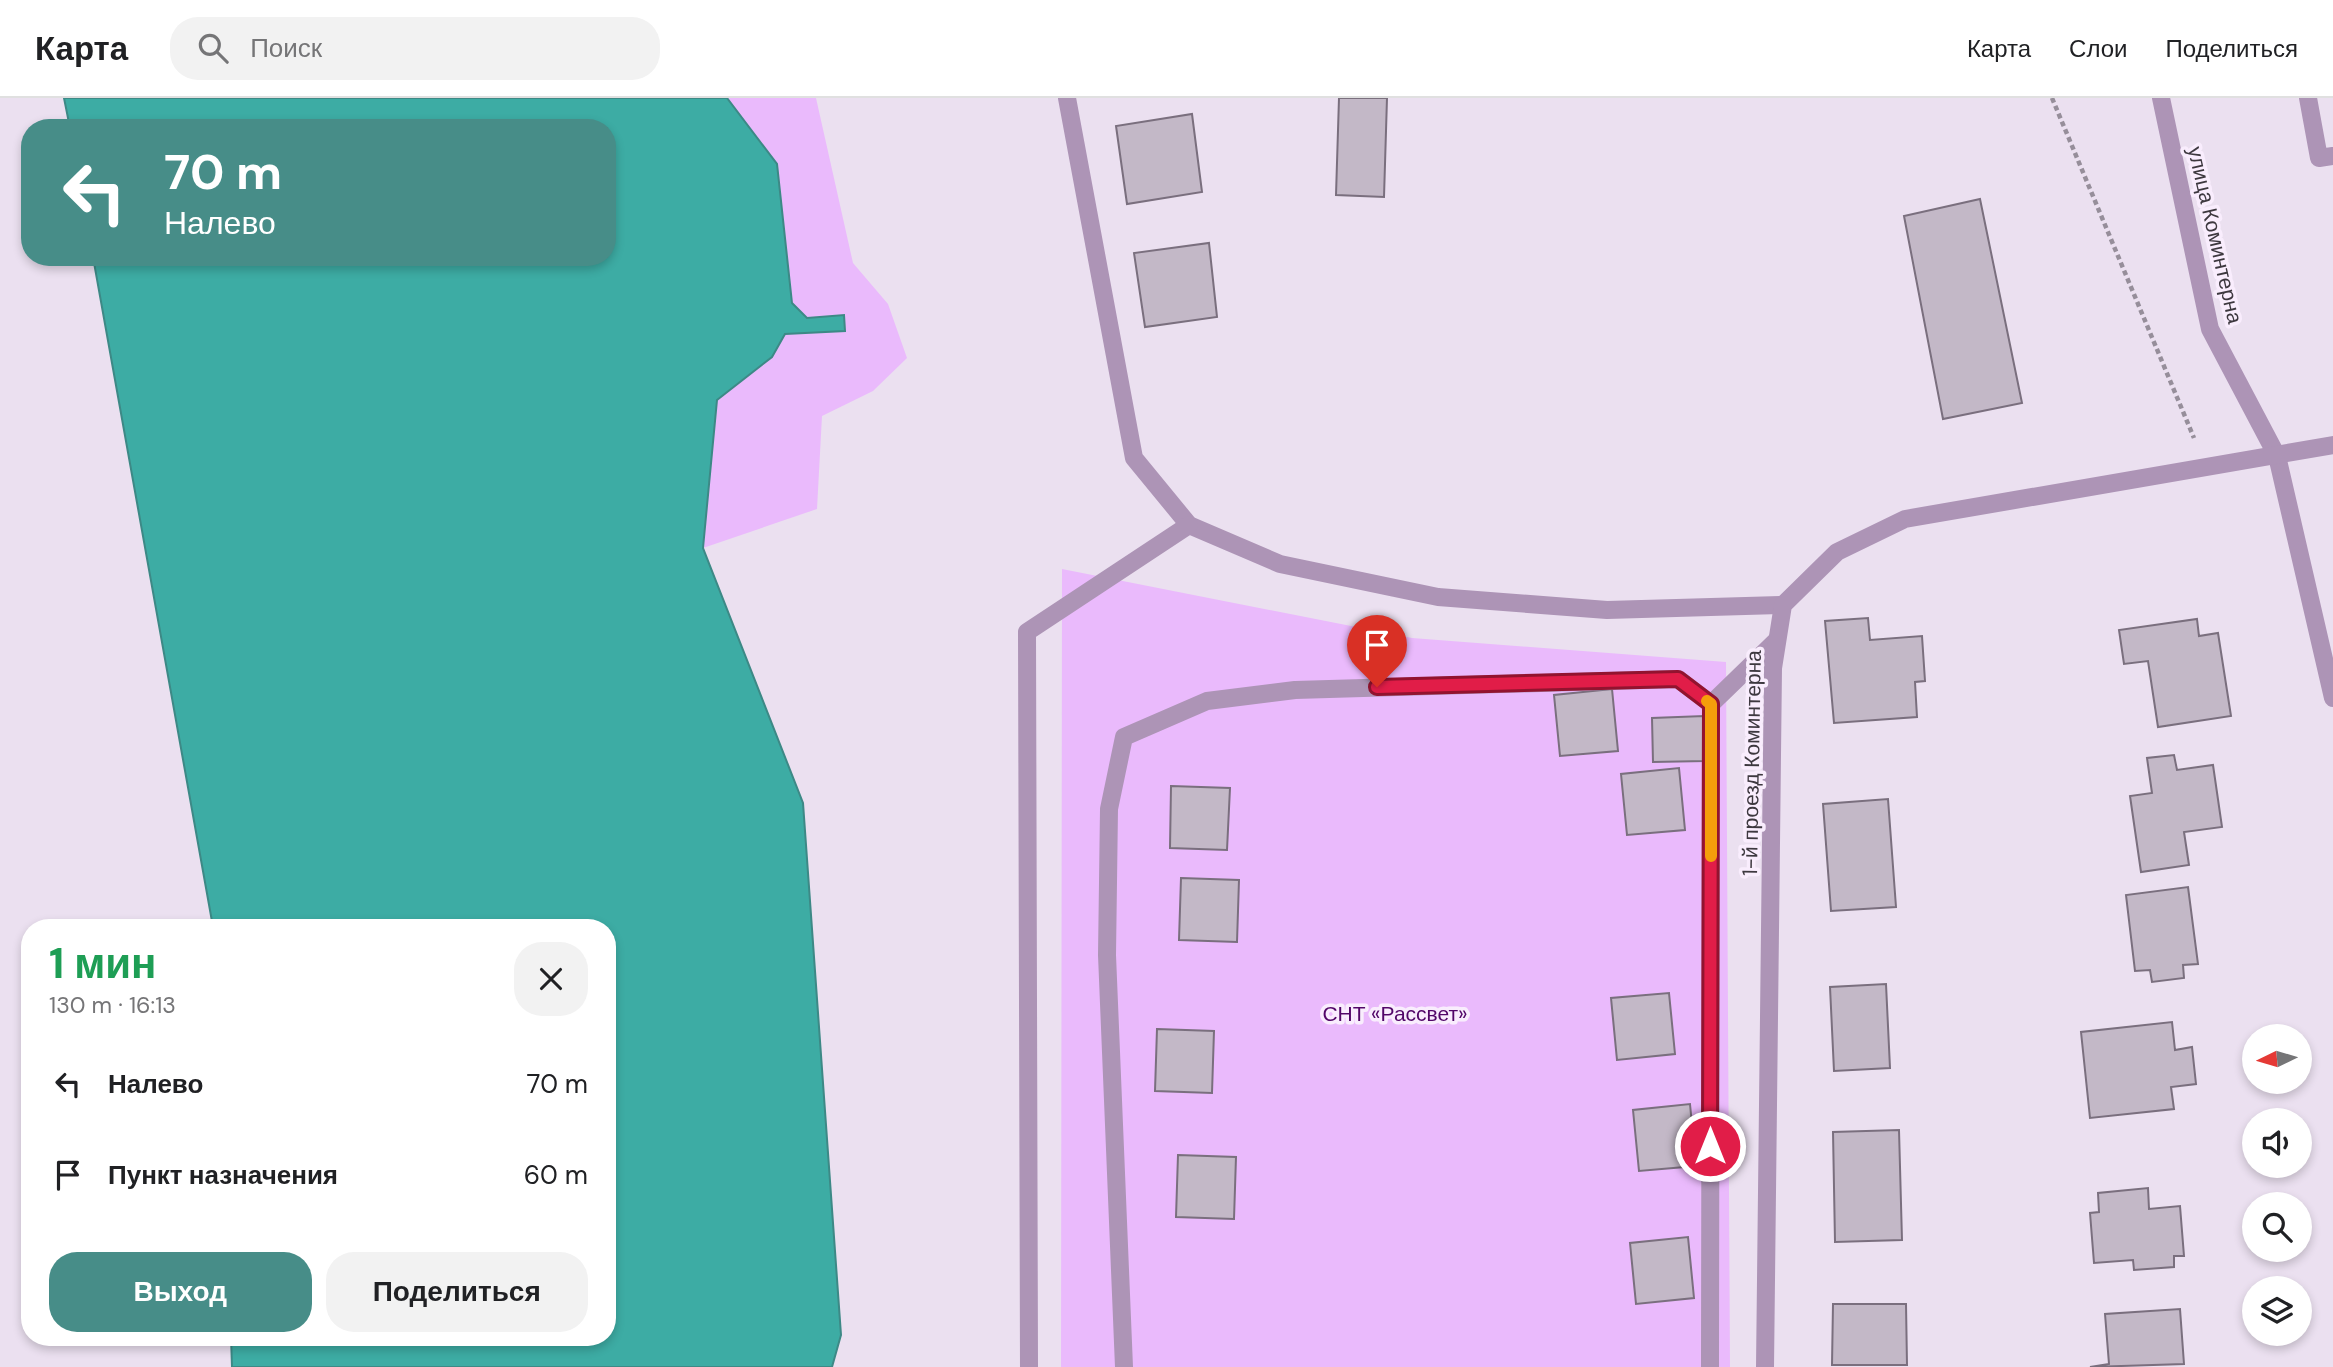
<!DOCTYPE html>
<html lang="ru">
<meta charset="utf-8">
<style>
:root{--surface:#fff;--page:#f2f2f2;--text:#202124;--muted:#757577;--line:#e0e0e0;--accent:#478d88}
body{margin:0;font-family:"DM Sans",sans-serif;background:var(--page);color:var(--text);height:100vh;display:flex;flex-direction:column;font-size:26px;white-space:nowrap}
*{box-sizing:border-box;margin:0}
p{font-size:23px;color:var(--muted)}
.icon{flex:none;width:38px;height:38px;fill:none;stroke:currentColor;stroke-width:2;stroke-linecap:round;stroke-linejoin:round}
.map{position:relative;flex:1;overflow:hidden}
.side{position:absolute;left:21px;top:821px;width:595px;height:427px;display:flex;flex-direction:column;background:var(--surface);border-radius:28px;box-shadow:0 4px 10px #0003}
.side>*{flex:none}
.hud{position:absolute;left:21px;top:21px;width:595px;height:147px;border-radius:28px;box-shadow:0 4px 10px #0003;background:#478d88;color:#fff;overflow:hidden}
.needle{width:46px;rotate:265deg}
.fabs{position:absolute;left:2242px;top:926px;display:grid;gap:14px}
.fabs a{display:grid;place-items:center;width:70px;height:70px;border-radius:50%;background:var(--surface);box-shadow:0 4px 10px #0003;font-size:35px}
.pin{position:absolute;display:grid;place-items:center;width:60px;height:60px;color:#fff;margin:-72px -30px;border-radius:50% 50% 50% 0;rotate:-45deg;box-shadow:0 0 7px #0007}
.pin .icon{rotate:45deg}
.me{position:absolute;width:77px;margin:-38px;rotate:0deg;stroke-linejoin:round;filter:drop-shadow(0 0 5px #0008)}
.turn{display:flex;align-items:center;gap:24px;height:147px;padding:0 28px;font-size:32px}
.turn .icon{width:91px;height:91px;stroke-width:2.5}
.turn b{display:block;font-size:49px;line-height:60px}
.round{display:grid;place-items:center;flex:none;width:74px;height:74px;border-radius:28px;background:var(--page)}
.headline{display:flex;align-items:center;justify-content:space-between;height:119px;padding:0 28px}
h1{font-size:42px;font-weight:700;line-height:52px;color:#1e9e55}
.button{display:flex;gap:14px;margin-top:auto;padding:14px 28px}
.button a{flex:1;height:80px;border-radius:28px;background:var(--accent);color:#fff;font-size:28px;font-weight:700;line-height:80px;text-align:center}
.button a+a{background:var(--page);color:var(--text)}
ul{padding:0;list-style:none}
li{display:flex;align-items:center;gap:21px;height:91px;padding:0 28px}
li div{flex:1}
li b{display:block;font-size:26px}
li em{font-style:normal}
header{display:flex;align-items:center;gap:42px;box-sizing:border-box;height:98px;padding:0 35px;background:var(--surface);border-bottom:2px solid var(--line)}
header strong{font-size:33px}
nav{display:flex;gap:38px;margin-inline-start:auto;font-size:24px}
.search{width:490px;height:63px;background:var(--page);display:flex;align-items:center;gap:18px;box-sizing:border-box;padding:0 24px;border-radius:28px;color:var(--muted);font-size:26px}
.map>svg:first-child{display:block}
.green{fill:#eabafc}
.water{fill:#3daca4;stroke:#3d8986;stroke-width:2}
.building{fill:#c3b8c7;stroke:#7a6f7e;stroke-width:2}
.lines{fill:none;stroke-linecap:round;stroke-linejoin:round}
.path{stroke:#968e9a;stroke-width:4.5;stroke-dasharray:5 3.5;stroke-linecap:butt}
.minor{stroke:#ad94b6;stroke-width:18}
.route-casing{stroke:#92132f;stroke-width:18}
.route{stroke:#e11d48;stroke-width:12}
.slow{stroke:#f59e0b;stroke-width:12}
.labels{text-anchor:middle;stroke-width:7;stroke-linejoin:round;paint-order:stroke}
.street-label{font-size:21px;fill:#3d383f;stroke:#f9edfd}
.park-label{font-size:21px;fill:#520668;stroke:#f9edfd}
</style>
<header>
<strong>Карта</strong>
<div class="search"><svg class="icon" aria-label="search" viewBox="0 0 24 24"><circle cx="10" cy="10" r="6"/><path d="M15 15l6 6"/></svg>Поиск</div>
<nav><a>Карта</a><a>Слои</a><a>Поделиться</a></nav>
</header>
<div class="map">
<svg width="2333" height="1269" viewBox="0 0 2333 1269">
<rect width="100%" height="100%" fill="#ebe0f0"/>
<g class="green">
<polygon points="727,0 816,0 853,165 888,206 907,260 873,293 822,318 817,411 703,450 717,302 772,259 785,236 845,232 844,217 807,220 792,205 777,66"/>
<polygon points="1062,471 1412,540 1726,564 1730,1269 1061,1269"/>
</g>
<polygon class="water" points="64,0 727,0 777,66 792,205 807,220 844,217 845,233 785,236 772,259 717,302 703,450 803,705 841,1237 832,1269 232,1269 231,1239 607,1239 607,830 213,829 93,159 607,159 607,30 70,30"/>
<g class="building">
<polygon points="1339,0 1387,0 1384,99 1336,97"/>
<polygon points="1192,16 1202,94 1127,106 1116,28"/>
<polygon points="1980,101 2022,305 1943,321 1904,118"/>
<polygon points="1209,145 1217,219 1145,229 1134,155"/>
<polygon points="1868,520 1870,542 1922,538 1925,583 1915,584 1917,619 1834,625 1825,523"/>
<polygon points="2197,521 2199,538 2218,535 2231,618 2158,629 2148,563 2124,566 2119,532"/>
<polygon points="1612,591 1618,653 1560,658 1554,597"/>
<polygon points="1704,618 1705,663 1653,664 1652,620"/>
<polygon points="2174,657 2177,672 2213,667 2222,729 2184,734 2189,767 2141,774 2130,698 2152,695 2147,660"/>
<polygon points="1679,670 1685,732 1627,737 1621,676"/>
<polygon points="1171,688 1230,690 1227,752 1170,750"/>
<polygon points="1888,701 1896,809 1831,813 1823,706"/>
<polygon points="1181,780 1239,782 1237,844 1179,842"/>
<polygon points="2188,789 2198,866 2183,867 2184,880 2152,884 2150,872 2135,873 2126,797"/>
<polygon points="1886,886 1890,970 1834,973 1830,889"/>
<polygon points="1669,895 1675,956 1617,962 1611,900"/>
<polygon points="2172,924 2175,952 2192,949 2196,986 2171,989 2174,1011 2090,1020 2081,934"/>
<polygon points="1157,931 1214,933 1212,995 1155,993"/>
<polygon points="1690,1006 1696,1068 1639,1073 1633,1012"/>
<polygon points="1899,1032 1902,1142 1835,1144 1833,1034"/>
<polygon points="1178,1057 1236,1059 1234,1121 1176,1119"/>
<polygon points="2148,1090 2149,1111 2180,1108 2184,1158 2174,1158 2174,1169 2134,1172 2133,1162 2094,1165 2090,1115 2099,1114 2098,1095"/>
<polygon points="1688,1139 1694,1200 1636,1206 1630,1145"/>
<polygon points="1833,1206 1906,1206 1907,1267 1832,1267"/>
<polygon points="2180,1211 2184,1266 2090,1269 2109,1266 2105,1216"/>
</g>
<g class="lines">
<polyline class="path" points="2052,0 2194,340"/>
<g class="minor">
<polyline points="1067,0 1134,360 1189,427 1280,466 1438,499 1607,512 1783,507"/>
<polyline points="2161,0 2210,231 2277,358 2333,600"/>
<polyline points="2308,0 2319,60 2333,58"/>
<polyline points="1029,1269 1027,534 1189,427"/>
<polyline points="1124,1269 1107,857 1109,711 1124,639 1207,603 1295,592 1678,581 1711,606"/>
<polyline points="1710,1269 1711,606 1777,542"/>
<polyline points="1765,1269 1773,570 1783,507 1837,454 1905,421 2333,347"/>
</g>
</g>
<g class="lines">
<defs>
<polyline id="route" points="1377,589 1678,581 1711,606 1710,1048"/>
</defs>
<use href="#route" class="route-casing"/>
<use href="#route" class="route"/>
<polyline class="slow" points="1707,603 1711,606 1711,758"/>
</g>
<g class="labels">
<g class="street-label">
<text transform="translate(2215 137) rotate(77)" y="7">улица Коминтерна</text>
<text transform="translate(1752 665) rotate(-89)" y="7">1-й проезд Коминтерна</text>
</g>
<g class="park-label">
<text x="1395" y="923">СНТ «Рассвет»</text>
</g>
</g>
</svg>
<div class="fabs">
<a><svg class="needle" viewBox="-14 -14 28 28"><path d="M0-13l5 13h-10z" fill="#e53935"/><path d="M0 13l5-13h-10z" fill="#757577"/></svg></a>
<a><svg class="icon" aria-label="sound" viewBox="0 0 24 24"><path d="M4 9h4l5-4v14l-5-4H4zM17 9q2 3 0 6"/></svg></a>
<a><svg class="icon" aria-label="search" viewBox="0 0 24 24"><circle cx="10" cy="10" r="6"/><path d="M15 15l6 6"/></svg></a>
<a><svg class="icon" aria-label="layers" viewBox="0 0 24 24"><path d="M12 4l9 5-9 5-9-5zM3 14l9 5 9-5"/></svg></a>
</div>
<div class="pin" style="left:1377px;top:589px;background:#d93025"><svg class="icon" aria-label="arrive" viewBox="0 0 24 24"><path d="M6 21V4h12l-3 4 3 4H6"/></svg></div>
<svg class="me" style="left:1710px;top:1048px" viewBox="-20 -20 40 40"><circle r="17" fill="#e11d48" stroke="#fff" stroke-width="3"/><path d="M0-11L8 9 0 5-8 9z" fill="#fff"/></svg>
<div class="hud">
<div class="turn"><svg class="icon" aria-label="left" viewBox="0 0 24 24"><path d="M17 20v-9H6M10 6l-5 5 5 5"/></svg><div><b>70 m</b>Налево</div></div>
</div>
<section class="side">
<div class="headline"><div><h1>1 мин</h1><p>130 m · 16:13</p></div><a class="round"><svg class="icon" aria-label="close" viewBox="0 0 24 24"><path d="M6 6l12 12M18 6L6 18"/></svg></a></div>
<ul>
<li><svg class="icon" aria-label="left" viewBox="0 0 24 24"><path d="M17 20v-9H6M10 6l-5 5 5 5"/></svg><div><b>Налево</b></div><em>70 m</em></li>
<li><svg class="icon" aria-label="arrive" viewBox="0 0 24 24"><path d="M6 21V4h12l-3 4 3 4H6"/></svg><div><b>Пункт назначения</b></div><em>60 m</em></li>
</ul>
<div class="button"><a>Выход</a><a>Поделиться</a></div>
</section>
</div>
